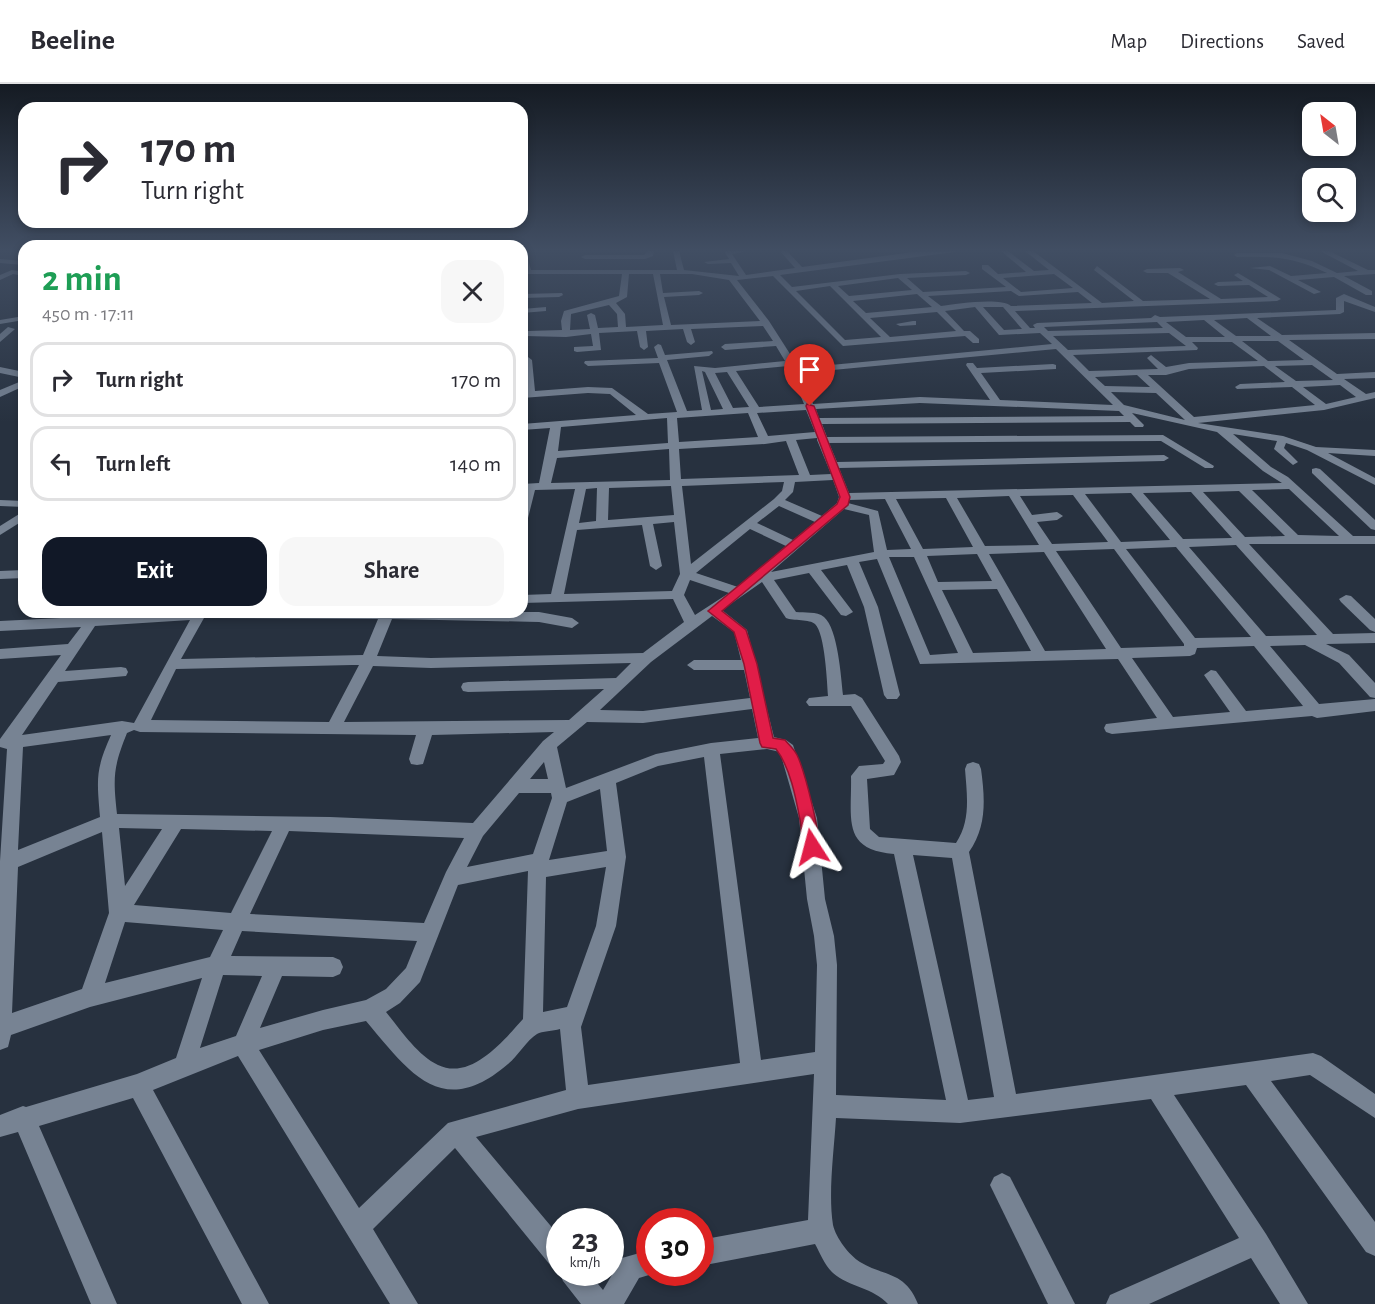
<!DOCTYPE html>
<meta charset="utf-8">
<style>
:root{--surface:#fff;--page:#f7f7f7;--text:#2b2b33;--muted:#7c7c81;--line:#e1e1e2;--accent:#111827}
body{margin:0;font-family:"Alegreya Sans",sans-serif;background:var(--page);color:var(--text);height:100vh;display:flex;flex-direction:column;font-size:22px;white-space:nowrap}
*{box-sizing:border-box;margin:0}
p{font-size:20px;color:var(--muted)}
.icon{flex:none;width:33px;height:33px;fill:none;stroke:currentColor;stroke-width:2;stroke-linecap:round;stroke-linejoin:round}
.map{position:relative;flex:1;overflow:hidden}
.details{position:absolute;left:18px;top:156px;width:510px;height:378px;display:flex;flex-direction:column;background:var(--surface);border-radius:18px;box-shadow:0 3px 9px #0003}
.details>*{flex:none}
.guide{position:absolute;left:18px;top:18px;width:510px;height:126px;border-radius:18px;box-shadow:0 3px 9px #0003;background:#fff;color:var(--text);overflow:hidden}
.needle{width:39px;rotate:329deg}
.controls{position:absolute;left:1302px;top:18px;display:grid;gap:12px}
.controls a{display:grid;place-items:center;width:54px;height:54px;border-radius:12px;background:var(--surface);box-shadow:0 3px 9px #0003;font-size:30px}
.speed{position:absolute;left:546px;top:1124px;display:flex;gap:12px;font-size:30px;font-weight:700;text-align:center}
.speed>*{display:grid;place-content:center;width:78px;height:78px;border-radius:50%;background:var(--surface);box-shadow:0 3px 9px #0003;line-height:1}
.speed small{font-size:15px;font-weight:400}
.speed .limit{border:9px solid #d22;background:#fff;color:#111}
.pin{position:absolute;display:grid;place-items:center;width:51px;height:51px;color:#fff;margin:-62px -26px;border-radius:50% 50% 50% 0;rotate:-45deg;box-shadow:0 0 6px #0007}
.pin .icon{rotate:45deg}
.me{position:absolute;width:66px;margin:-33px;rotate:351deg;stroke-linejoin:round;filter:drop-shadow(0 0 4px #0008)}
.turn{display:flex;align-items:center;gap:21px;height:126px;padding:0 24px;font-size:27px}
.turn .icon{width:78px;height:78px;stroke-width:2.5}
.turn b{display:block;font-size:42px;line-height:51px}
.round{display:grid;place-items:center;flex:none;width:63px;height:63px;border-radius:18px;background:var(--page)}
.summary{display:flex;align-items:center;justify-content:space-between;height:102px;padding:0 24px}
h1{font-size:36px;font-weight:700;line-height:45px;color:#1e9e55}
.cta{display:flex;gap:12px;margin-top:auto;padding:12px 24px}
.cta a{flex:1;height:69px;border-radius:18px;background:var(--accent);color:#fff;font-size:24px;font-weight:700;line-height:69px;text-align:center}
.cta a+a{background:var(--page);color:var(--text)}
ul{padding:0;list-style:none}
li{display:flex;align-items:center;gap:18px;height:75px;margin:0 12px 9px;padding:0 12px;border:3px solid var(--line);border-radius:18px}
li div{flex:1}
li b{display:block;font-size:22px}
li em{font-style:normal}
header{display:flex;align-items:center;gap:36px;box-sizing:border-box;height:84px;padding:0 30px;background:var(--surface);border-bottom:2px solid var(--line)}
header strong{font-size:28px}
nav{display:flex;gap:33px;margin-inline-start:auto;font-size:21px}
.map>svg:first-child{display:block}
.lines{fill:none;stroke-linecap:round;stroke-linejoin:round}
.minor{fill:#778393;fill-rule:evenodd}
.route{fill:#e11d48;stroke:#92132f;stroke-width:1.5}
</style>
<header>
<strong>Beeline</strong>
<nav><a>Map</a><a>Directions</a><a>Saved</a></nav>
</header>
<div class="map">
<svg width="1375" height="1220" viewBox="0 0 1375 1220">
<rect width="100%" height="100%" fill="#27313f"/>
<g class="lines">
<g class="minor">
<path d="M522 167H526L531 186H677L673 167H679L684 186 739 192 731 179 708 180 704 178 729 175 724 167H748L732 170 746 191 795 184 780 167H787L802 183 913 168 962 167 780 191 792 203 900 190 966 187 970 189 966 191 907 194 923 208 1006 203 982 185V181H988L998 190 1026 188 1001 167H1008L1034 187 1049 186 1025 167H1033L1102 219 1134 217 1094 186 1097 182 1143 217 1210 215 1168 189H1147L1143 187 1147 185 1180 184 1184 186 1178 188 1221 215 1268 213 1249 201 1218 202 1214 200 1218 198 1243 197 1234 191 1238 189 1281 215 1277 217 1015 227 1030 244H1035L1033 241 1037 239 1151 234 1155 231 1160 233 1336 226V214L1344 210 1375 223V228L1344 217V228L1340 230 1257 234 1282 251 1375 249V255L1289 256 1337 290 1375 288V294L1344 295 1366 310 1375 308V314L1324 326 1198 339 1283 352 1316 363 1375 366V372L1328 369 1375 394V401L1307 366 1286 359 1284 364 1298 378 1293 381 1274 365 1277 357 1233 350 1271 383 1288 393 1353 452H1375V460H1249L1333 550 1375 549V559L1326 560 1349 571 1375 599V614L1370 613 1339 579 1305 561 1270 562 1319 620 1375 615V627L1317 634 1312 632 1112 650 1106 648 1104 644 1106 640 1157 634 1118 575 920 580 877 475 859 478 878 523 900 611 897 615H887L884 611 864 523 847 481 821 486 853 528 846 532 841 531 809 489 774 496 796 528C804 529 817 527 824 533 838 545 841 593 843 611L855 610 862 614 899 672 901 678 894 691 867 695 870 745 879 753 956 759C971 737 967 711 965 685L967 680 973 678 979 680 981 685C985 715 987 742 969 768L1016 1010 1313 969 1321 972 1375 1010V1034L1310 991 1271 997 1375 1138V1172L1366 1168 1246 1001 1174 1011 1266 1150 1308 1220H1280L1251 1174 1149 1220H1106L1110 1211 1239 1154 1151 1015 960 1039 836 1034C834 1067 828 1109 833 1141 836 1154 849 1171 860 1178 885 1193 905 1187 918 1220H888C874 1204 849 1203 833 1189 825 1182 820 1169 815 1160L700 1182V1156L808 1136 814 990 578 1025 476 1053 560 1153V1185L551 1182 455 1064 373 1145 418 1220H390L238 972 153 1006 269 1220H242L133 1014 39 1042 117 1220H91L18 1048 0 1053V1031L23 1022 26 1023 137 990 176 974 202 894 90 923 11 951 8 963 0 966V777L7 665 0 663V655L61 571 0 575V565L68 560 81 543 0 547V537L183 528H539L572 534 579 539 572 544 539 538 392 535 377 572 431 574 643 569 684 538 673 515 522 519V511L551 510 575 405 535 406 528 434 522 438V400L539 399 550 344 522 346V340L636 331 610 310 588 309 522 314V308H525L524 276 528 273 532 276 535 307 588 303 612 304 648 330 677 328 659 279 588 282 584 279 585 277 658 274 654 263 658 260 661 261 665 271 712 267 713 269 709 272 667 276 687 327 702 326 694 282 715 284 785 277 776 262 725 266 721 263 725 260 773 257 763 242 691 245 695 258 691 261 687 258 683 245 646 247 648 263 644 266 640 263 637 247 599 249 601 266 577 268 574 267V263L593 262 591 250 566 253 525 252V248L528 247 562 246 561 237 564 227 619 212 622 190H522L524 186ZM629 190H653L663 241 626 243 625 230 616 219 627 213ZM660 190H692L729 196 760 237 671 241 664 213 699 211 703 209 699 207 663 209ZM1054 190 1073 204 1021 208 1003 194ZM773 192 843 262 965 252 973 259H979V255L970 247H964L945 227 975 223 999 251 1040 249 1052 260 799 284 769 237 737 196ZM898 194 912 206 849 212 838 202ZM830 202 881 253 845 256 796 207ZM1011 207 1019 212 1078 208 1092 219 1011 222C1000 213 956 220 941 222L928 212ZM917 210 932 223 866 229 853 217ZM609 221 617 230 618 243 598 244 595 231 591 229 587 231 590 245 570 246 571 230ZM983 223H1003L1022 245 1004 246ZM937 228 956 247 890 253 870 234ZM1247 234 1271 252H1236L1214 236ZM1204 236 1225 253H1186L1166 238ZM1157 238 1163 244 1048 247 1044 243ZM1169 249 1186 262 1068 266 1053 252ZM1242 257H1278L1304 276 1268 277ZM1192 258H1232L1258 277 1189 279 1166 283 1151 271 1147 274 1158 285 1089 287 1073 271 1197 266 1198 264ZM1056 265 1113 321 1000 316 981 289 1056 285V281L1053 280 977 284 973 279H967L966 281 990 316 920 313 813 320 801 289ZM1312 281 1333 296 1296 297 1275 282ZM788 282 804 320 759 323 736 287ZM1264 282 1285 298 1240 300 1235 303 1237 305 1292 303 1315 321 1194 333 1148 291H1166L1189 285ZM702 287 705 288 723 325 711 326ZM727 288 749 323 733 324 715 289ZM1137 291 1150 303 1105 302 1095 293ZM1340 301 1356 313 1326 320 1303 303ZM1111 308 1156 309 1185 336 1124 321ZM920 319 1119 327 1124 332 819 334 816 325ZM806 326 815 348 768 352 757 329ZM748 329 758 353 679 358 677 334ZM1132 329 1217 348 1263 387 1282 399 849 409 839 384 1164 377 1169 374 1164 371 837 378 829 359 1161 357 1205 384H1213L1214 382 1163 351 827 353 822 340 1130 338 1135 343H1143L1144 341ZM667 334 668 359 558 367 561 343ZM817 354V356L831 390 810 391 796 356ZM786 357 799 391 681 395 679 365 765 360ZM669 365 670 396 551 399 557 374ZM833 396 839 413 837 419 822 432 785 416 793 408 795 398ZM784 398 782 407 774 415 691 480 682 402ZM671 402 674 431 608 436 609 404ZM597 404 596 437 579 439 586 405ZM1289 405 1339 452 1298 451 1252 406ZM1239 407 1285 452 1245 453 1203 408ZM1191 408 1232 454 1183 455 1143 409ZM1131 409 1170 456 1121 458 1085 410ZM1073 411 1108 458 1052 460 1037 438 1057 436 1063 432 1057 428 1032 431 1020 412ZM1009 412 1039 461 985 462 957 414ZM946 414 973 463 923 465 896 415ZM885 415 911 465 887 466 878 427 848 419 849 416ZM779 422 815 438 793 456 757 439ZM844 425 869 431 874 468 771 488ZM674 438 680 490 672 507 564 510 577 446 642 441 650 482 656 486 662 482 653 440ZM750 445 786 462 738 503 696 489ZM1236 461 1317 551 1266 552 1189 463ZM1176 463 1251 553 1195 554 1126 465ZM1114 465 1184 560V562L1121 564 1056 467ZM1044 468 1106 565 1045 567 989 470ZM977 470 992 497 938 498 927 472ZM889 473H914L958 569 930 571ZM690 496 729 509 695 531 684 511ZM762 498 786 534C793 537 810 535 815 540 825 550 827 597 828 612L809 614 806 618 809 622H851L885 677 883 680 859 682 851 692C852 734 841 766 894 770L946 1016 836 1011 837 881 834 852 825 815 817 734 793 661 786 656 774 653 747 546 722 526ZM997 505 1031 567 973 569 942 506ZM712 532 734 548 741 576H694L687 581 694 586H744L750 614 643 627 600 626 651 578ZM204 534 378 535 363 571 181 575ZM190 536 134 639 122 637 22 651 58 598 126 592 128 588 126 584 121 583 65 587 95 542ZM1254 562 1303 622 1246 627 1216 587 1211 586 1204 591 1230 628 1173 633 1132 574 1190 572 1195 570 1197 564ZM631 579 616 594 468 598 463 599 461 603 463 607 468 608 604 605 569 636 344 638 373 582 431 584ZM352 581H359L329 638 151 636 176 585ZM752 625 758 654 711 659 656 670 566 704 557 663 587 638 643 639ZM134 646 140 648 416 651 409 675 411 680 417 681 423 680 432 651 554 648 543 657 473 739 330 733 117 730C113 693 113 684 127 649ZM111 651C95 687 97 695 100 733L18 766 23 663ZM767 665 780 668 799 734 807 815 814 852 817 881 815 968 761 976 720 670ZM704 673 740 979 588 1001 581 943 616 842 626 773 616 699 658 682ZM544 678 548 695H530ZM600 705 607 767 549 776 567 718ZM519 709H551L552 714 533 770 467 783 483 752ZM119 744 162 745 125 802ZM181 745 272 747 231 829 134 821ZM289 747 464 754 446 788 424 839 250 830ZM102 748 109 829 82 905 12 929 18 783ZM913 771 952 774 994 1013 968 1016ZM606 783 596 842 567 923 543 928 546 793ZM528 787 523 935C504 956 471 997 438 981 417 971 400 945 386 928L400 919 420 898 458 801ZM125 838 223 846 210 873 105 899ZM242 847 417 857 406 884 386 905 366 916 323 926 260 944 282 892 333 893 340 890 343 883 340 876 333 873 231 872ZM223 891 262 892 236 952 200 964ZM366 937C409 988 442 1037 508 980 518 972 527 956 537 950 542 947 553 947 560 945L566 1006 448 1039 359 1124 259 966 323 946Z"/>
<polygon points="648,167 654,167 653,172 645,175 585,175 581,173 585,171 644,171"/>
<path d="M1320 167H1329L1368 186H1375V190L1344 192 1372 207V211H1366L1334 193 1298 196 1321 208 1314 210 1269 186 1250 184 1270 182 1291 192 1327 189C1294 173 1273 172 1237 173L1234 171 1237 169H1282L1312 177 1337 189 1358 187Z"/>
<polygon points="0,175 24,177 24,181 0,179"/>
<polygon points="12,186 24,188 24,192 13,190 0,196 0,191"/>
<polygon points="562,209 563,211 559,213 522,214 522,210"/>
<polygon points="546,223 546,227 522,229 522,225"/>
<polygon points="24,232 24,236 0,240 0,236"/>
<polygon points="913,237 916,237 916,241 900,242 896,240"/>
<polygon points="8,243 15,245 0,258 0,250"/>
<polygon points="0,283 24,288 24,294 0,289"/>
<polygon points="24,296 24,302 0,313 0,306"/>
<polygon points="1316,384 1320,385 1375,436 1375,446 1371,445 1312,389 1312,385"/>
<polygon points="0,416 24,417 24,423 0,422"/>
<polygon points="24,427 24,436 0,451 0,442"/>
<polygon points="24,486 24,494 0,495 0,487"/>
<polygon points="1346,511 1351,512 1375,535 1375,548 1370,546 1341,518 1339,515"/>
<polygon points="1002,1089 1010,1093 1075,1220 1048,1220 990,1101 994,1093"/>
<polygon points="650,1166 650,1188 659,1188 639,1194 624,1220 581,1220 563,1197 559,1188 588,1188 603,1206 622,1174"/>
</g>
</g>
<linearGradient id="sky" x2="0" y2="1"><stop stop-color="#151b23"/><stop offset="0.49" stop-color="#414e63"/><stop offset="1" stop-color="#414e63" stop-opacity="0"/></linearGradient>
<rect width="1375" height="338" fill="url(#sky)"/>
<path class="route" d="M807 320 814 322 850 413 848 421 722 527 746 546 757 580 773 654 785 656C789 661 794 665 797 671 804 685 823 756 818 768L812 770 806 768C801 758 802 747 800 736 796 714 790 683 776 665L762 663 760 659 744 580 734 548 708 527 837 420 840 413 806 322Z"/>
</svg>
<div class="controls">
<a><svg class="needle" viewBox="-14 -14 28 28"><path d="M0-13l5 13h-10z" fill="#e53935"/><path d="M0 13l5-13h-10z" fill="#7c7c81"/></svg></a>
<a><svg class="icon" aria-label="search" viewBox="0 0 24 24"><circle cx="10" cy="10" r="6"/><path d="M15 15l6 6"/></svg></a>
</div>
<div class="speed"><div>23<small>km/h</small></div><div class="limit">30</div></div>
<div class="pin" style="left:810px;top:322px;background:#d93025"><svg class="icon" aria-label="arrive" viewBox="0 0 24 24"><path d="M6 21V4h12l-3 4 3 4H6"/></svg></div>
<svg class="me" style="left:812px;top:763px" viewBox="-20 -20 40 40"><path d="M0-17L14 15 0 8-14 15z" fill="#e11d48" stroke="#fff" stroke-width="4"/></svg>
<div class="guide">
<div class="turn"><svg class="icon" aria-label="right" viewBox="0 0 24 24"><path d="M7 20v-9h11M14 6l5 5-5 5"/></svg><div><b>170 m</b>Turn right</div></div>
</div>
<section class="details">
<div class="summary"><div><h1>2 min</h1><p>450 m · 17:11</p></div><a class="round"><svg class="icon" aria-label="close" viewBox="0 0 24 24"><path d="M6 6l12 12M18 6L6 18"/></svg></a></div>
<ul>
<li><svg class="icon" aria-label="right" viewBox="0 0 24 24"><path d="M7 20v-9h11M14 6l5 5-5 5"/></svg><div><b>Turn right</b></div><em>170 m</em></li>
<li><svg class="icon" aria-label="left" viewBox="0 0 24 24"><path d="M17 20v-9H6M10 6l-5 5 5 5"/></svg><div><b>Turn left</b></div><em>140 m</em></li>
</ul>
<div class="cta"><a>Exit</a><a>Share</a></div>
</section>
</div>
